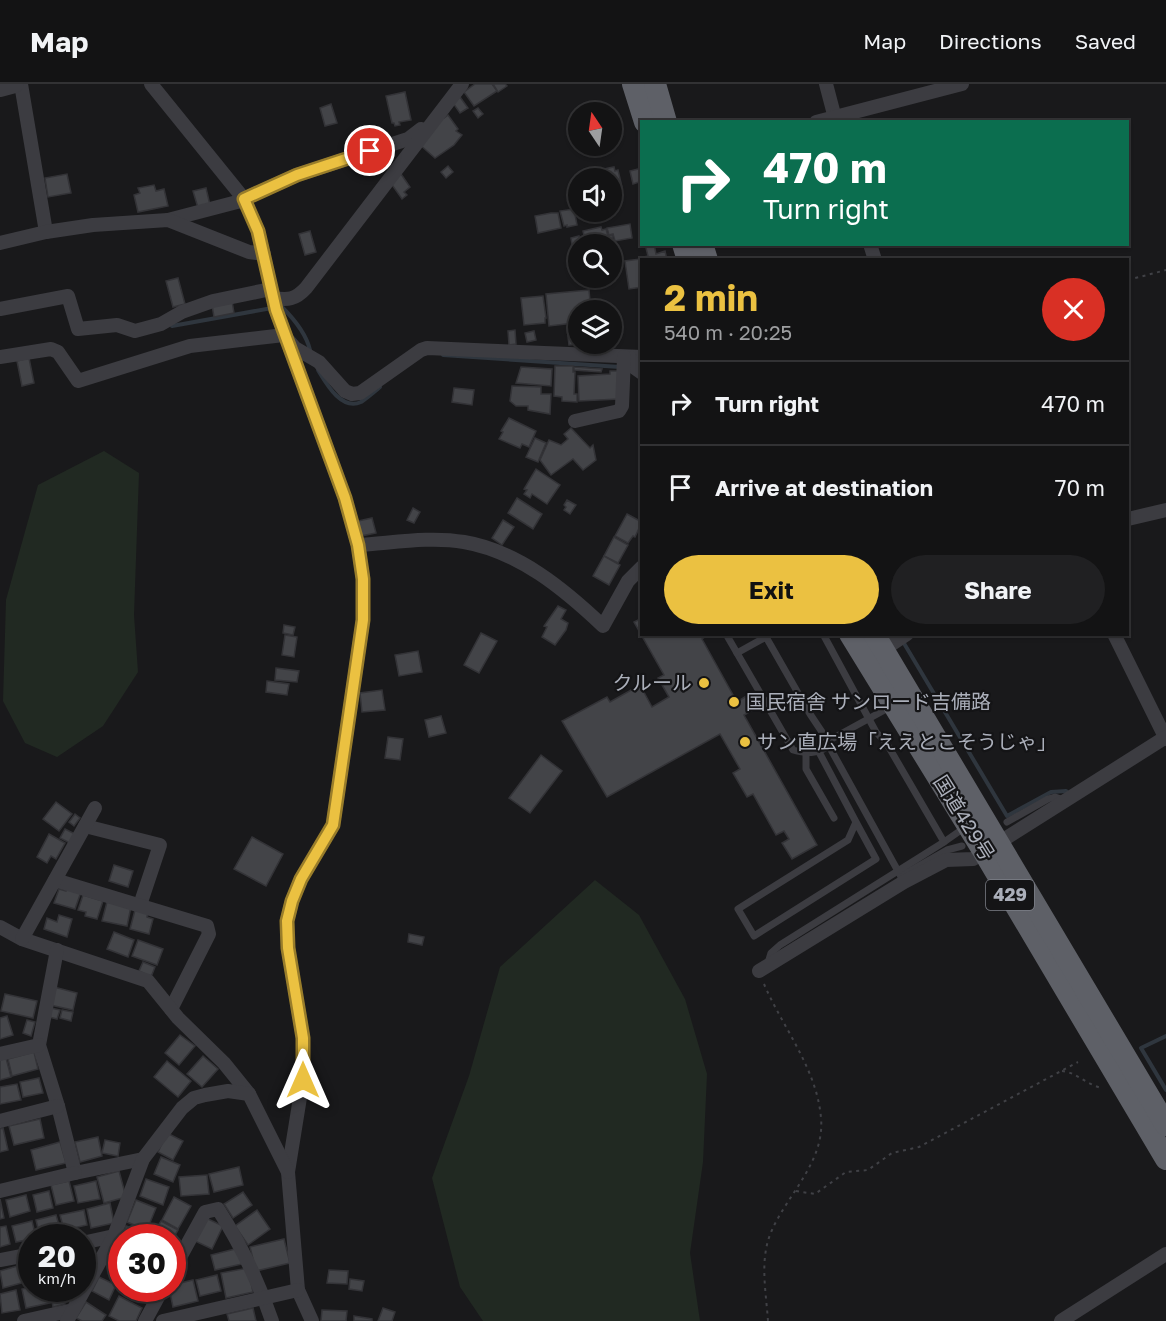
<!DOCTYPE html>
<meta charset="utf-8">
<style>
:root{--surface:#131314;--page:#202022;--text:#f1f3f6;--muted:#9d9ea0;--line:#323234;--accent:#ebc141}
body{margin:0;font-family:"Golos Text","Noto Sans JP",sans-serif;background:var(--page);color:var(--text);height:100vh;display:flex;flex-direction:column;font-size:22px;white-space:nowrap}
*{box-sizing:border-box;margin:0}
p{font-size:20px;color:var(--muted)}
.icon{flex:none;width:33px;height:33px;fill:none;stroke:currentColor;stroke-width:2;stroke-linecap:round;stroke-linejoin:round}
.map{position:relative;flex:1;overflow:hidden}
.drawer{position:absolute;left:640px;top:174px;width:489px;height:378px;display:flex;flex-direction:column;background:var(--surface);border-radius:0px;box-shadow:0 2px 4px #0004,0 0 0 2px var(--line)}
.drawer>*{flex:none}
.guide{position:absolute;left:640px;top:36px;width:489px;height:126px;border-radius:0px;box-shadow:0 2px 4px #0004,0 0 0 2px var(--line);background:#0b6e4f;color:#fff;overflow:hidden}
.needle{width:39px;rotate:347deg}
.fabs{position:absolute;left:568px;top:18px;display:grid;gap:12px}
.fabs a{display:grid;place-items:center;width:54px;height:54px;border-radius:50%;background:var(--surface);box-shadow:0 2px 4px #0004,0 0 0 2px var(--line);font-size:30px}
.speed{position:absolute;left:18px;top:1140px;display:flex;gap:12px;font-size:30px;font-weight:700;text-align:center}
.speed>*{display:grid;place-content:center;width:78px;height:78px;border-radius:50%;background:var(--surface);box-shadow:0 2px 4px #0004,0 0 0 2px var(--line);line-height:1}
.speed small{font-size:15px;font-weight:400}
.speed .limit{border:9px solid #d22;background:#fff;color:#111}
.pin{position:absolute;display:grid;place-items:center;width:51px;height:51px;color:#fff;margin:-26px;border:3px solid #fff;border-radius:50%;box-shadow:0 2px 6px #0007}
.me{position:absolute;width:66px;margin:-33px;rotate:0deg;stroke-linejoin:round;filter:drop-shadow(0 0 4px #0008)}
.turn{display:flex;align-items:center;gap:21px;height:126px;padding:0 24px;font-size:27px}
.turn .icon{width:78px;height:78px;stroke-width:2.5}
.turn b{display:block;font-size:42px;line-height:51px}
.round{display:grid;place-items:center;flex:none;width:63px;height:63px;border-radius:32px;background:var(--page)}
.head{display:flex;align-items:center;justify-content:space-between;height:102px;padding:0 24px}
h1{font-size:36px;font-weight:700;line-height:45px;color:var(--accent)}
.action{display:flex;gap:12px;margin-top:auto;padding:12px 24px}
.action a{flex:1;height:69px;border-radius:36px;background:var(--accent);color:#111;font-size:24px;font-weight:700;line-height:69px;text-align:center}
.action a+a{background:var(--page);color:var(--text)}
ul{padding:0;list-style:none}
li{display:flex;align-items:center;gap:18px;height:84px;padding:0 24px;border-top:2px solid var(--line)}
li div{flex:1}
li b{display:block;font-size:22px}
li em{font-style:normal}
header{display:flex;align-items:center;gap:36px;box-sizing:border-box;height:84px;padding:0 30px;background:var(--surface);border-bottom:2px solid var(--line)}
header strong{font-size:28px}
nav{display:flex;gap:33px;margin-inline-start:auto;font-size:21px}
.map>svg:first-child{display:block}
.green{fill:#212922}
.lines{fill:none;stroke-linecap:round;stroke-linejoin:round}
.stream{stroke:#2f363e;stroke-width:4}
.building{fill:#434448;stroke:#333337;stroke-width:1.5}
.path{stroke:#404146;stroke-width:2;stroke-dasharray:3 4.5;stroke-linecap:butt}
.service{stroke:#3c3c41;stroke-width:7}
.minor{stroke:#3c3c41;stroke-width:14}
.tertiary{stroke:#3c3c41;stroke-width:18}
.trunk{stroke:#5e6067;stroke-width:22}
.route-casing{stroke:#997d2a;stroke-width:15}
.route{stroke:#ebc141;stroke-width:10}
.poi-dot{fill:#ebc141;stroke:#141416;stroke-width:2}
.labels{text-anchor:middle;stroke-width:4.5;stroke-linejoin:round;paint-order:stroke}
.shield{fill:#141416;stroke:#7e8089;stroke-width:1.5}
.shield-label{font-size:18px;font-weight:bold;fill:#abafba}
.poi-label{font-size:20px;fill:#abafba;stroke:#141416;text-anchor:start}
.street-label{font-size:20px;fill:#abafba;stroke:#141416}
</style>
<header>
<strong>Map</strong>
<nav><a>Map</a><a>Directions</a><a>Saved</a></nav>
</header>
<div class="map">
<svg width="1166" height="1237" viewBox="0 0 1166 1237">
<rect width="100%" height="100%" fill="#19191b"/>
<g class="green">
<polygon points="104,367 139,389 134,531 138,588 103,642 57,673 25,659 3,617 6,516 38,401"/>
<polygon points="595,796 639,831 685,915 707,990 703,1078 690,1169 700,1237 483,1237 460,1203 432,1094 469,992 500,883"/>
</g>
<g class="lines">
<g class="stream">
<path d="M279 223H282C294 235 306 249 310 266"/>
<polyline points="172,242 272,224"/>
<polyline points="443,271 620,283"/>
<path d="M318 286C326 299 341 327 361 318 367 314 374 308 380 303"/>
<polyline points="902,556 1007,732 1051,708 1066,707 1069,710"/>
<polyline points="1166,952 1141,964 1166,1006"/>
</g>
</g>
<g class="building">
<polygon points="475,0 492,0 497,7 474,22 464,8"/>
<polygon points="493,0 505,0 507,2 498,8"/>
<polygon points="405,8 411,36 399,38 400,41 395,42 394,39 392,39 386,12"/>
<polygon points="460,13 468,24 460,29 453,19"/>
<polygon points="331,20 337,39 325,42 320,24"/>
<polygon points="478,24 483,30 478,34 473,27"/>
<polygon points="440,31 444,34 448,31 458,45 456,47 462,51 454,61 435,74 419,60"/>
<polygon points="448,82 453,88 446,94 441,88"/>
<polygon points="614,83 615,87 618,86 622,103 618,104 619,109 612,110 612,94 585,94 584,89"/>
<polygon points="642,84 642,97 633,100 630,87"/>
<polygon points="67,90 71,109 48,113 45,94"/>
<polygon points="401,90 410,103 404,108 407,111 402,115 390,98"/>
<polygon points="154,101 156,107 164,105 168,122 138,128 134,111 140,109 138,104"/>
<polygon points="206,104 210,121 198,124 193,107"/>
<polygon points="574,125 577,141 567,143 567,141 564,142 560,127"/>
<polygon points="551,129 558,129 561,144 538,149 535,132"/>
<polygon points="630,140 632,154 615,157 613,150 609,151 607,144"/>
<polygon points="601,143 602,146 606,145 608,152 612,151 614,159 586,160 583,147"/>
<polygon points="310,147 316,168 305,171 299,150"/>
<polygon points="579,152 580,158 572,160 571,154"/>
<polygon points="645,160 654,160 656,170 665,167 667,176 643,176 643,173 648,172"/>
<polygon points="640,175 642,203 629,205 625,177"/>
<polygon points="178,194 185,220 173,223 166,197"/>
<polygon points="589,206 590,217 594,217 595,226 579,226 579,235 574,235 574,239 549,242 546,210"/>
<polygon points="543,212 546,234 545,234 545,239 524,241 521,214"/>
<polygon points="232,217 234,229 214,233 212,221"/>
<polygon points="579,243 579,260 581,260 569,261 567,244"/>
<polygon points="515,246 516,260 509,261 508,247"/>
<polygon points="534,247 536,256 527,258 525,249"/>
<polygon points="29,274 34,299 22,302 17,277"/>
<polygon points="555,282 573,282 573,288 575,288 574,310 577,310 577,318 562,317 562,313 554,312"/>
<polygon points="521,283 552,285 551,302 516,299"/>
<polygon points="574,283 602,285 601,288 574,286"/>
<polygon points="610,287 618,287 619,315 579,317 578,292 610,290"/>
<polygon points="512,302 541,303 541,310 551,310 550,330 528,326 528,322 516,322 510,317"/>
<polygon points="454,304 474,306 472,321 452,318"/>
<polygon points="509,334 536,347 529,363 522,360 520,364 499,355 503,348 501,347"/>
<polygon points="571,344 590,364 593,361 596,376 583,386 573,375 551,391 540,376 549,356 561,361 568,355 564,350"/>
<polygon points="535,354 546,359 538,378 526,373"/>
<polygon points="536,385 560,401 547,420 532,410 530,414 524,410 527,406 524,405"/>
<polygon points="517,414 542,430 533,445 508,429"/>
<polygon points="567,416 576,421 570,430 564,426 566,423 564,421"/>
<polygon points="413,424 420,428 414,439 407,436"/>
<polygon points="627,430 640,437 640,442 635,453 633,452 628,459 615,452"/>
<polygon points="372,434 376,449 361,452 358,437"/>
<polygon points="503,436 514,443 502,461 492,454"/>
<polygon points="614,453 628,461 618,479 604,472"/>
<polygon points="604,472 620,481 609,501 593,492"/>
<polygon points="558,522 566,526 561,535 568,539 566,546 555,561 542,553 547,543 544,542"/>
<polygon points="642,534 642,550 709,550 702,555 737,618 751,609 759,623 744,631 817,761 792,775 782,759 789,755 784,747 776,751 753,710 747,713 733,689 740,685 720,650 607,713 562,637 607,613 610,618 640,601 652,623 669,613 658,594 664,591 634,538"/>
<polygon points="284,541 295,543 293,551 283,549"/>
<polygon points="481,549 497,557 479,589 464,581"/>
<polygon points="285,551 297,553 294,573 282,571"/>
<polygon points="418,567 422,588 399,592 395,571"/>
<polygon points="276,584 299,587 297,598 275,596"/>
<polygon points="267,597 289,600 287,611 266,608"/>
<polygon points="382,606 385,626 362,628 360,609"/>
<polygon points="441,632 446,649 429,653 425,636"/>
<polygon points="388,653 403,655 400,676 385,674"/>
<polygon points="541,671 562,687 530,729 509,714"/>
<polygon points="56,718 72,730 59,747 43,735"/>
<polygon points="75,730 80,734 74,742 69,738"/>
<polygon points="65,745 75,750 70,759 60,754"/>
<polygon points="49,750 65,759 56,775 51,772 47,779 37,773"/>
<polygon points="252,753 283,770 266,802 234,785"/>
<polygon points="114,781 133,787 128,803 109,797"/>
<polygon points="67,804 81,808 75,825 54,819 59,805 66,807"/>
<polygon points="83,811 103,817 97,835 85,832 86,828 78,826"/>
<polygon points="107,818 131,823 127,842 102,837"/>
<polygon points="135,826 148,829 147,833 153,835 149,850 130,845"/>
<polygon points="59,831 72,835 67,853 44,845 47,834 57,838"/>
<polygon points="114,848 134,856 128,873 107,865"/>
<polygon points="409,850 424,853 422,861 408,858"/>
<polygon points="138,856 163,865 157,881 132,872"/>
<polygon points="143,878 155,883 151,893 139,887"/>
<polygon points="54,903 77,909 73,926 50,921"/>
<polygon points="5,910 37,917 33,934 1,927"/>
<polygon points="51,924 60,926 57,935 49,933"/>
<polygon points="62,926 73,928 71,937 60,934"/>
<polygon points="7,932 13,951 0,955 0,934"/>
<polygon points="27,936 35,938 31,952 23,949"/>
<polygon points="180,951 195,962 179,981 165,969"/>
<polygon points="34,968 38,985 12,992 8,975"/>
<polygon points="203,972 218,985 202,1003 187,990"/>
<polygon points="6,974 11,993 0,996 0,976"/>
<polygon points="167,977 191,997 178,1013 154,993"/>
<polygon points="39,994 43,1009 23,1013 20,998"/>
<polygon points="17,1000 21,1016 0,1020 0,1003"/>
<polygon points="40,1035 44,1054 14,1061 9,1042"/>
<polygon points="3,1044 8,1066 0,1068 0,1045"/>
<polygon points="167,1049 183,1057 173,1076 158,1068"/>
<polygon points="98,1053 102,1072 80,1078 75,1058"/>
<polygon points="105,1056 120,1059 118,1072 102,1069"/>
<polygon points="60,1058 66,1079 36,1086 31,1066"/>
<polygon points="161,1073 180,1081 173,1098 154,1090"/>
<polygon points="239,1083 243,1101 214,1108 209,1090"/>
<polygon points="119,1087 126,1113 104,1119 97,1093"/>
<polygon points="207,1091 209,1110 181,1112 179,1093"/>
<polygon points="146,1095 169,1103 163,1121 140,1112"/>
<polygon points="69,1097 74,1117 56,1121 51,1101"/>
<polygon points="96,1097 100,1115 78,1119 74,1102"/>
<polygon points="49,1107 53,1124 37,1128 33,1111"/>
<polygon points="243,1108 252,1121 233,1134 224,1120"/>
<polygon points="26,1111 30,1127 10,1133 6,1116"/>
<polygon points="174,1113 191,1122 178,1145 162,1136"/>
<polygon points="0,1115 4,1134 0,1135"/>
<polygon points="136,1116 156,1124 147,1146 127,1138"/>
<polygon points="110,1119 114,1139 91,1144 87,1125"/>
<polygon points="84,1126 87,1141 64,1146 60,1131"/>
<polygon points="257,1126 270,1145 248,1161 235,1142"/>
<polygon points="56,1131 61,1148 40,1153 36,1136"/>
<polygon points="206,1134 223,1142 212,1165 195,1157"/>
<polygon points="32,1137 36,1154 16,1158 12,1142"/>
<polygon points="161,1137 178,1146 172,1156 172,1154 151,1154"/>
<polygon points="6,1142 10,1160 0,1163 0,1143"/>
<polygon points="126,1142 148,1150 146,1154 122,1154"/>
<polygon points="284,1155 290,1179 256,1187 250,1163"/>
<polygon points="92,1163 94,1171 89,1181 82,1182 82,1166"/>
<polygon points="115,1163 122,1167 122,1187 107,1180"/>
<polygon points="239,1164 242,1180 215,1186 211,1171"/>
<polygon points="21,1181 25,1198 3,1204 0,1187"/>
<polygon points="248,1184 253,1208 226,1214 221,1189"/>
<polygon points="329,1186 348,1187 347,1200 327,1199"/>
<polygon points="217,1191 221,1207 200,1212 196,1196"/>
<polygon points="99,1193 116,1201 109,1216 92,1207"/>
<polygon points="350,1195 364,1197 362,1207 349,1205"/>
<polygon points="193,1196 198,1217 173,1223 169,1204 172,1204 172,1201"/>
<polygon points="32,1203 32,1204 46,1204 50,1219 26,1224 22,1205"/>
<polygon points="16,1206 20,1226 2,1229 0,1210"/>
<polygon points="62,1209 65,1220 53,1223 51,1212"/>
<polygon points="119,1212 142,1224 136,1237 119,1237 109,1232"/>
<polygon points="86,1218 106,1231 102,1237 82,1237 76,1234"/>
<polygon points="253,1224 256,1237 229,1237 227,1230"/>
<polygon points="383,1224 395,1228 392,1237 378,1237"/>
<polygon points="322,1226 347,1227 346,1237 321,1237"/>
<polygon points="354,1232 372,1235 372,1237 354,1237"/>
</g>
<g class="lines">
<g class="path">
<polyline points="1128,196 1166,186"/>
<path d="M764 900C783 944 817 985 821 1034 825 1077 788 1110 772 1146 759 1174 766 1207 768 1237"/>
<path d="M1062 987C1076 988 1087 1001 1102 1004"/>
<polyline points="796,1107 815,1110 846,1088 868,1086 892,1069 919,1063 1078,978"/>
</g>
<g class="service">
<path d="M726 550 793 666C807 670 816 670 829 662"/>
<polyline points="737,569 766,553 810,630 828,657 829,662 904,798"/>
<polyline points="828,657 890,623"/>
<polyline points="819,668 856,738 848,756 738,825 754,852 876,775 856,738"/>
<polyline points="806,670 806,685 834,734"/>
<polyline points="1007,738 1048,715 1055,713 1064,716"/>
<polyline points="944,758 964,744"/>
<polyline points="901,792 947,766 962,762"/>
<polyline points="768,879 771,869 780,861 944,758 887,660 876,648 823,550"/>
</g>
<g class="minor">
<polyline points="21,0 46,148"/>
<polyline points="151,0 244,115 258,147 276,226 345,414 358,461 363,495 363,536 333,741 301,795 292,817 287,837 288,864 303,954 303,995 288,1088 298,1206 312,1237"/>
<polyline points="826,0 836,38"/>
<polyline points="816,38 962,0"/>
<polyline points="168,136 237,118 297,91 408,55 421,45"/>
<polyline points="0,159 46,148 93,141 168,136 249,168 264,170"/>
<polyline points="870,160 875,176"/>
<path d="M273 214C288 216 295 216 306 204L462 0"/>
<polyline points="0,225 68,212 78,245 117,241 135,247 161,240 182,228 213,217 271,205"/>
<polyline points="289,257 295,264 319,278 345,307 352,310 360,309 421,266 427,264 642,273"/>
<polyline points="0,273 51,265 58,268 78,297 190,262 284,251"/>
<polyline points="630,274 635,284 642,289"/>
<polyline points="575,337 619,327 622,322 624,273"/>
<polyline points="1128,435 1166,426"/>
<path d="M358 461C392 459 430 452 464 458 518 467 564 505 603 542L628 497 642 483"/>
<polyline points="1114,550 1166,655"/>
<polyline points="883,566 907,550"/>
<polyline points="85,742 160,761 140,821"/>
<polyline points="55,796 207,842 209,850 171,925"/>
<polyline points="0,843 22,855 148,897 178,934 224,979 249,1010"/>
<polyline points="22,855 95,724"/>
<polyline points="57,866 39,961 58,1022 75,1089 143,1075"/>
<polyline points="759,887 904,798 946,776 973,775 1166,653"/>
<polyline points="0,970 39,961"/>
<polyline points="0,1037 58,1022"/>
<polyline points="0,1107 75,1089"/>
<polyline points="82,1159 114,1152"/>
<polyline points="0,1176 32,1170"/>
<path d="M172 1188 205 1128 218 1125C241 1161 258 1196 272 1237"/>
<polyline points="24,1237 73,1226"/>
<polyline points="67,1237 114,1152 143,1075 182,1024 194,1014 205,1011 228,1007 249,1010 288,1088"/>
<polyline points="145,1237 163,1204"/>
<polyline points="163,1237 298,1206"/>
<polyline points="1061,1237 1166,1170"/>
</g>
<polyline class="tertiary" points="0,4 15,0"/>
<g class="trunk">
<polyline points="633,0 645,38"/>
<polyline points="655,0 666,38"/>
<polyline points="683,160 688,176"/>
<polyline points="702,160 707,176"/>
<polyline points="850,550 984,768 1166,1075"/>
<polyline points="874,550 1166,1041"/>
</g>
</g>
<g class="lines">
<defs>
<polyline id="route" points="303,996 303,954 288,864 287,837 292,817 301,795 333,741 363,536 363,495 358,461 345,414 276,226 258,147 244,115 297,91 370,67"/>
</defs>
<use href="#route" class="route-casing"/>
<use href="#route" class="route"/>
</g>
<g class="poi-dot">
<circle cx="704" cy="599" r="6"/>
<circle cx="734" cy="618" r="6"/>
<circle cx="745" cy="658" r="6"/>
</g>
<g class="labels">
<rect class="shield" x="986" y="796" width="48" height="30" rx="4.5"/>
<g class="shield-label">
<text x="1010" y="817">429</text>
</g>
<g class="poi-label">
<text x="692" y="606" text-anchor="end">クルール</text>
<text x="746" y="625">国民宿舎 サンロード吉備路</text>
<text x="757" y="665">サン直広場「ええとこそうじゃ」</text>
</g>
<g class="street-label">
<text transform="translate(964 734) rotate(58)" y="7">国道429号</text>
</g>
</g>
</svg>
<div class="fabs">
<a><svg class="needle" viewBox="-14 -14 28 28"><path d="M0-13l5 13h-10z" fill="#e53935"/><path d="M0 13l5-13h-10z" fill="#9d9ea0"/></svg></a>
<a><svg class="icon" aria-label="sound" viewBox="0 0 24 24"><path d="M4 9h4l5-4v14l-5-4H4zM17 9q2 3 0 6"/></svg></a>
<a><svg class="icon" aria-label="search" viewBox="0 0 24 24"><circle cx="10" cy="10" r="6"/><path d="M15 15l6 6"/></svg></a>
<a><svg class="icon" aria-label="layers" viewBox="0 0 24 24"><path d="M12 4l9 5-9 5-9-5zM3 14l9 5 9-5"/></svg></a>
</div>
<div class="speed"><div>20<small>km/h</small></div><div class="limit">30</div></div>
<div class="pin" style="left:370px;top:67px;background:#d93025"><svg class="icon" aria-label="arrive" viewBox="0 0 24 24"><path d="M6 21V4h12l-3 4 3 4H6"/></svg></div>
<svg class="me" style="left:303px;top:996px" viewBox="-20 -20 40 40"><path d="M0-17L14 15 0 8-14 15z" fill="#ebc141" stroke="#fff" stroke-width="4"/></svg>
<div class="guide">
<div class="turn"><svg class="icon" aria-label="right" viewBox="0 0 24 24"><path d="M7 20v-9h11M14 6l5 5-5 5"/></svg><div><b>470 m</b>Turn right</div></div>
</div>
<section class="drawer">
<div class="head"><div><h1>2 min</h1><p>540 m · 20:25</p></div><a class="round" style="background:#d93025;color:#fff"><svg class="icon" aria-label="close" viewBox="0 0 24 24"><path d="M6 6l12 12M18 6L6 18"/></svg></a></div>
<ul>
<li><svg class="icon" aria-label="right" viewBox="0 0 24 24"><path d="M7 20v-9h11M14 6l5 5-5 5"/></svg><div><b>Turn right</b></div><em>470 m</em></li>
<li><svg class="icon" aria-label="arrive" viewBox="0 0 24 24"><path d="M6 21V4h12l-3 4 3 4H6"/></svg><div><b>Arrive at destination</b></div><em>70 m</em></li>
</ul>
<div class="action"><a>Exit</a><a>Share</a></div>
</section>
</div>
